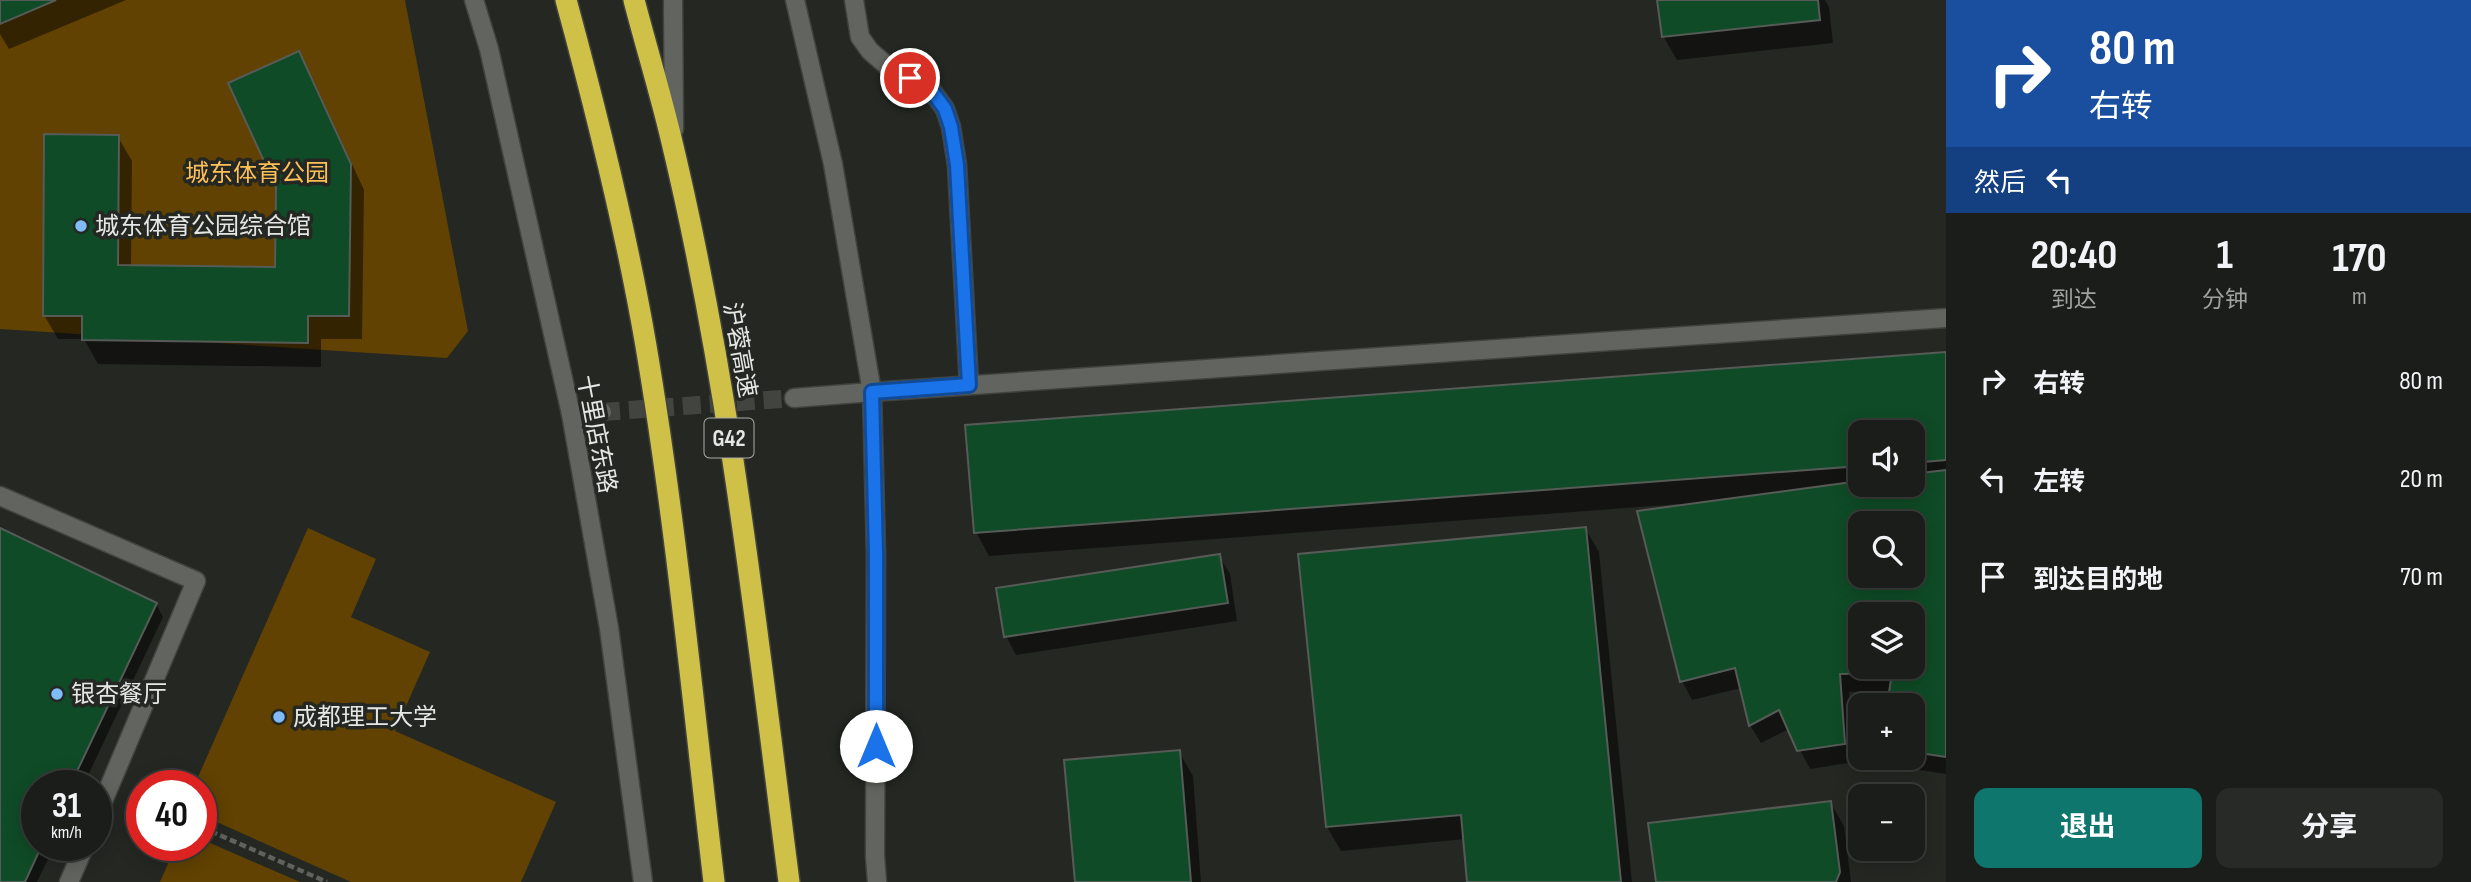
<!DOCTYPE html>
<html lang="zh">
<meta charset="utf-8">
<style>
:root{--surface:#1b1d1a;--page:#282a27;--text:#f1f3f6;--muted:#a0a2a2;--line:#393b39;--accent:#0f766e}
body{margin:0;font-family:"Sofia Sans Condensed","Noto Sans SC",sans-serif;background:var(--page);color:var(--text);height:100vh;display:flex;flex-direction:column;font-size:26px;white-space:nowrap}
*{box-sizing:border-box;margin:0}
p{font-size:23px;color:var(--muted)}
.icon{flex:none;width:38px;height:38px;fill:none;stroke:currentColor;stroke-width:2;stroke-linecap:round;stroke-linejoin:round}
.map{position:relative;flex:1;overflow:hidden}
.sheet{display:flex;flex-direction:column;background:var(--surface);width:525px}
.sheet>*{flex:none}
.top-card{background:#1a4fa0;color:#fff;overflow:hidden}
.fabs{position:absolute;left:1848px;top:420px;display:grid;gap:14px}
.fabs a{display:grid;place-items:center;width:77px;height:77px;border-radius:14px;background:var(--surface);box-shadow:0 4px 18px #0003,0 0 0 2px var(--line);font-size:35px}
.speed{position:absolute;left:21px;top:770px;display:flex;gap:14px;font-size:35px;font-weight:700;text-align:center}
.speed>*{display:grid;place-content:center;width:91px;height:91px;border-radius:50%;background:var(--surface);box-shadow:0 4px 18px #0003,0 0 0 2px var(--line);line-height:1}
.speed small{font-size:18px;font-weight:400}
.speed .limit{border:10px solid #d22;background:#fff;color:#111}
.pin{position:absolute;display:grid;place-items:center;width:60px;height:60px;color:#fff;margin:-30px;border:4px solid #fff;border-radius:50%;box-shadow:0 2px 7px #0007}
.me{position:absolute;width:77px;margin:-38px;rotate:0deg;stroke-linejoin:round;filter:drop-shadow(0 0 5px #0008)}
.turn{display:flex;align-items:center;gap:24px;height:147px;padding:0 28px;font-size:32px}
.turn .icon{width:91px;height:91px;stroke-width:2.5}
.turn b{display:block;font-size:49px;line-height:60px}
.then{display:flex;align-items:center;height:66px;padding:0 28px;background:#0003;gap:14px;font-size:26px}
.eta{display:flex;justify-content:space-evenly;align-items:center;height:119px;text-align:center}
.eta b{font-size:42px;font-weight:700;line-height:49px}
.primary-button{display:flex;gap:14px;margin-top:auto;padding:14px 28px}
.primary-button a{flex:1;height:80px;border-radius:14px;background:var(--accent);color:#fff;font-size:28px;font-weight:700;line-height:80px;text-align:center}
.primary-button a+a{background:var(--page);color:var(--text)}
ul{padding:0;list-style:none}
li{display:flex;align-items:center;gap:21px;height:98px;padding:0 28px}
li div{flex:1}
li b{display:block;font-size:26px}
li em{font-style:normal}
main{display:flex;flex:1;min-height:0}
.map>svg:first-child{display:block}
.green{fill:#614202}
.shadow{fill:#0007;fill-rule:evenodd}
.building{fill:#0f4b26;stroke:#565b57;stroke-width:2;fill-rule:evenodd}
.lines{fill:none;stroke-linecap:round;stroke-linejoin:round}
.tertiary-tunnel{stroke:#41443f;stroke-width:18;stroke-dasharray:18 9;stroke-linecap:butt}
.minor-casing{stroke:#42433f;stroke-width:21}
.tertiary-casing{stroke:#42433f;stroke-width:21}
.motorway-casing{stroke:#42433f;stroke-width:24}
.path{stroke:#5f625d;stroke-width:4.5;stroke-dasharray:7 3.5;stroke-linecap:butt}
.minor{stroke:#62655f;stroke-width:18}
.tertiary{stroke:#62655f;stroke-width:18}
.motorway{stroke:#cfc048;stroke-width:21}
.route-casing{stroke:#114b97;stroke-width:18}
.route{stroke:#1a73e8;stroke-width:12}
.poi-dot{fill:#81bcfa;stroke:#242722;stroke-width:2.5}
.labels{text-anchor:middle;stroke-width:7;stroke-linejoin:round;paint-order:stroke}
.shield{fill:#242722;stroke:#abadaa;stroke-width:2}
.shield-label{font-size:23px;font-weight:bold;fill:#e5e7e4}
.park-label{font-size:24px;fill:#fdbf58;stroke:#242722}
.poi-label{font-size:24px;fill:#e5e7e4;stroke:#242722;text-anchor:start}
.street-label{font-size:24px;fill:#e5e7e4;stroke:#242722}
</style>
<main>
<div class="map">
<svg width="1946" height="882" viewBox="0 0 1946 882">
<rect width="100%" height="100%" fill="#242722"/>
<g class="green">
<polygon points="0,0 405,0 468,331 447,358 0,329"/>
<polygon points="308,528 376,559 351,617 430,652 395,731 556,802 521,882 351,882 201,815 201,786 194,786"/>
<polygon points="201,839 300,882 160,882 176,845 201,845"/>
</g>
<g class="shadow">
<polygon points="0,0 126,0 9,49 0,34"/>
<polygon points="1659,0 1825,0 1829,7 1833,43 1677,60 1663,36"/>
<polygon points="298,53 312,77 364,190 362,339 321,339 321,367 98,364 84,339 58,339 44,315 118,137 132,161 131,267 277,269"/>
<path d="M1946 353V774L1893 766 1889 758H1913V705H1889L1891 691 1849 692 1855 762 1810 769 1789 729 1761 743 1750 725 1741 688 1692 700 1682 681 1679 504 989 556 976 532ZM1860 432H1913V485H1860ZM1860 523H1913V576H1860ZM1860 614H1913V667H1860Z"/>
<polygon points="1585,528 1599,552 1632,882 1469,882 1465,839 1341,851 1327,827"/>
<polygon points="0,530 156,604 163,617 83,786 37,786 37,845 55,845 37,882 0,882"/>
<polygon points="1219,556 1230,574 1237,621 1016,655 1006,636"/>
<polygon points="1179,752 1193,776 1201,882 1076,882"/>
<polygon points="1830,802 1844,826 1851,882 1657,882"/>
</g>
<g class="building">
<polygon points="0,0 56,0 0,24"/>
<polygon points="1657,0 1818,0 1820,20 1662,37"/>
<polygon points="299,51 351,164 349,316 308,316 308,343 82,340 82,316 43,316 44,134 119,135 118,265 275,267 276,187 228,83"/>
<polygon points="1946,352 1946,460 1913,463 1913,432 1860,432 1860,466 974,533 965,425"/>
<path d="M1946 470V757L1913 752V705H1887L1892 673 1840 674 1845 744 1797 751 1779 710 1749 726 1735 668 1680 682 1637 511 1860 481V485H1913V474ZM1860 523H1913V576H1860ZM1860 614H1913V667H1860Z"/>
<polygon points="1586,527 1621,882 1467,882 1461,815 1326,827 1298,554"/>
<polygon points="0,528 157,603 70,786 37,786 37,845 42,845 25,882 0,882"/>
<polygon points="1220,554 1228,603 1004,637 996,588"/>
<polygon points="1180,750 1191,882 1075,882 1064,760"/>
<polygon points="1831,801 1840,872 1836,882 1656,882 1648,823"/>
</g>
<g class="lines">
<polyline class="tertiary-tunnel" points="602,412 794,398"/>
<defs>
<g id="minor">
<polyline points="854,0 860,37 870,51 892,70 929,87 945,109 951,127 957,165 969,385"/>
<polyline points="872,392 1946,318"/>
<polyline points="0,496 196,581 96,818"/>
<polyline points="69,882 85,845"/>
</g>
<g id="tertiary">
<polyline points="474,0 489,49 571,414 609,628 643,882"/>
<polyline points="673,0 674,129"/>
<polyline points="795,0 833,164 872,392 876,553 875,856 877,882"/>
<polyline points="794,398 872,392"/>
<polyline points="571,414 602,412"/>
</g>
<g id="motorway">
<path d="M566 0C597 114 626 229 646 346 676 523 693 703 714 882"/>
<path d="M634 0C646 46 660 92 671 138 730 383 757 633 789 882"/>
</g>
</defs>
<use href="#minor" class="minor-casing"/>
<use href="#tertiary" class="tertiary-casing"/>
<use href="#motorway" class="motorway-casing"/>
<g class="path">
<polyline points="130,796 142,801"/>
<polyline points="201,827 327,882"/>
</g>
<use href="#minor" class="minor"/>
<use href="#tertiary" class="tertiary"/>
<use href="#motorway" class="motorway"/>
</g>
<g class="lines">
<defs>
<polyline id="route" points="876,746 876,553 872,392 969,385 957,165 951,127 945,109 929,87 910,78"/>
</defs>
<use href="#route" class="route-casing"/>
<use href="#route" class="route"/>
</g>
<g class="poi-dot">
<circle cx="81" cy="226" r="7"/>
<circle cx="57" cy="694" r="7"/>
<circle cx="279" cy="717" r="7"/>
</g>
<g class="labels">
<rect class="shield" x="704.5" y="418.5" width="49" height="39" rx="5"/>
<g class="shield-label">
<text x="729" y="446">G42</text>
</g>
<g class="park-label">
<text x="257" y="181">城东体育公园</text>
</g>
<g class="poi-label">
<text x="95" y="234">城东体育公园综合馆</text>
<text x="71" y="702">银杏餐厅</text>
<text x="293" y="725">成都理工大学</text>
</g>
<g class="street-label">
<text transform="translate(740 350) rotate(80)" y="8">沪蓉高速</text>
<text transform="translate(597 434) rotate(79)" y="8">十里店东路</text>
</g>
</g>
</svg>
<div class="fabs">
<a><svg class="icon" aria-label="sound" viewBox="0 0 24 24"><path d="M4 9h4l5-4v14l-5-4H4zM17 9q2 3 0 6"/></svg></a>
<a><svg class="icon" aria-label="search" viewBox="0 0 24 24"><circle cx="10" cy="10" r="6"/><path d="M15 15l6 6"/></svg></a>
<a><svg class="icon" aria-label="layers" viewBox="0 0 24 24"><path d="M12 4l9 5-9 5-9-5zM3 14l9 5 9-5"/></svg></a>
<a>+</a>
<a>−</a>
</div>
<div class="speed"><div>31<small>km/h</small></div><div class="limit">40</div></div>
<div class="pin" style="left:910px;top:78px;background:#d93025"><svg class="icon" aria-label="arrive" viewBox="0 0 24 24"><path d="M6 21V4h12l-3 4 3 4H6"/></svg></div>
<svg class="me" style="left:876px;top:746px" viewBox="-20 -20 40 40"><circle r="19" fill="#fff"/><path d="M0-13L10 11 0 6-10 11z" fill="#1a73e8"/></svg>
</div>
<section class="sheet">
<div class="top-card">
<div class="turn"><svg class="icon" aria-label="right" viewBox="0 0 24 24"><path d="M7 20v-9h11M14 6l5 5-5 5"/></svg><div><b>80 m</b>右转</div></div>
<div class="then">然后<svg class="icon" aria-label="left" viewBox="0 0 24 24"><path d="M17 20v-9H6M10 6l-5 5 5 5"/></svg></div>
</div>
<div class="eta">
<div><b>20:40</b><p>到达</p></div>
<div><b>1</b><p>分钟</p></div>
<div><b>170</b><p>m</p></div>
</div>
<ul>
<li><svg class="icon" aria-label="right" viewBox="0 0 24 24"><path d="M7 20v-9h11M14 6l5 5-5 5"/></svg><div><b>右转</b></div><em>80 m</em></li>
<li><svg class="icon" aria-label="left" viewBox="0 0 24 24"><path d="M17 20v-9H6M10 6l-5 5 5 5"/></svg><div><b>左转</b></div><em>20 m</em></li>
<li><svg class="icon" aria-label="arrive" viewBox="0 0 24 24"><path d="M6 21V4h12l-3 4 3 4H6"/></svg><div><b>到达目的地</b></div><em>70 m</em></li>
</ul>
<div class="primary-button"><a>退出</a><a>分享</a></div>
</section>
</main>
